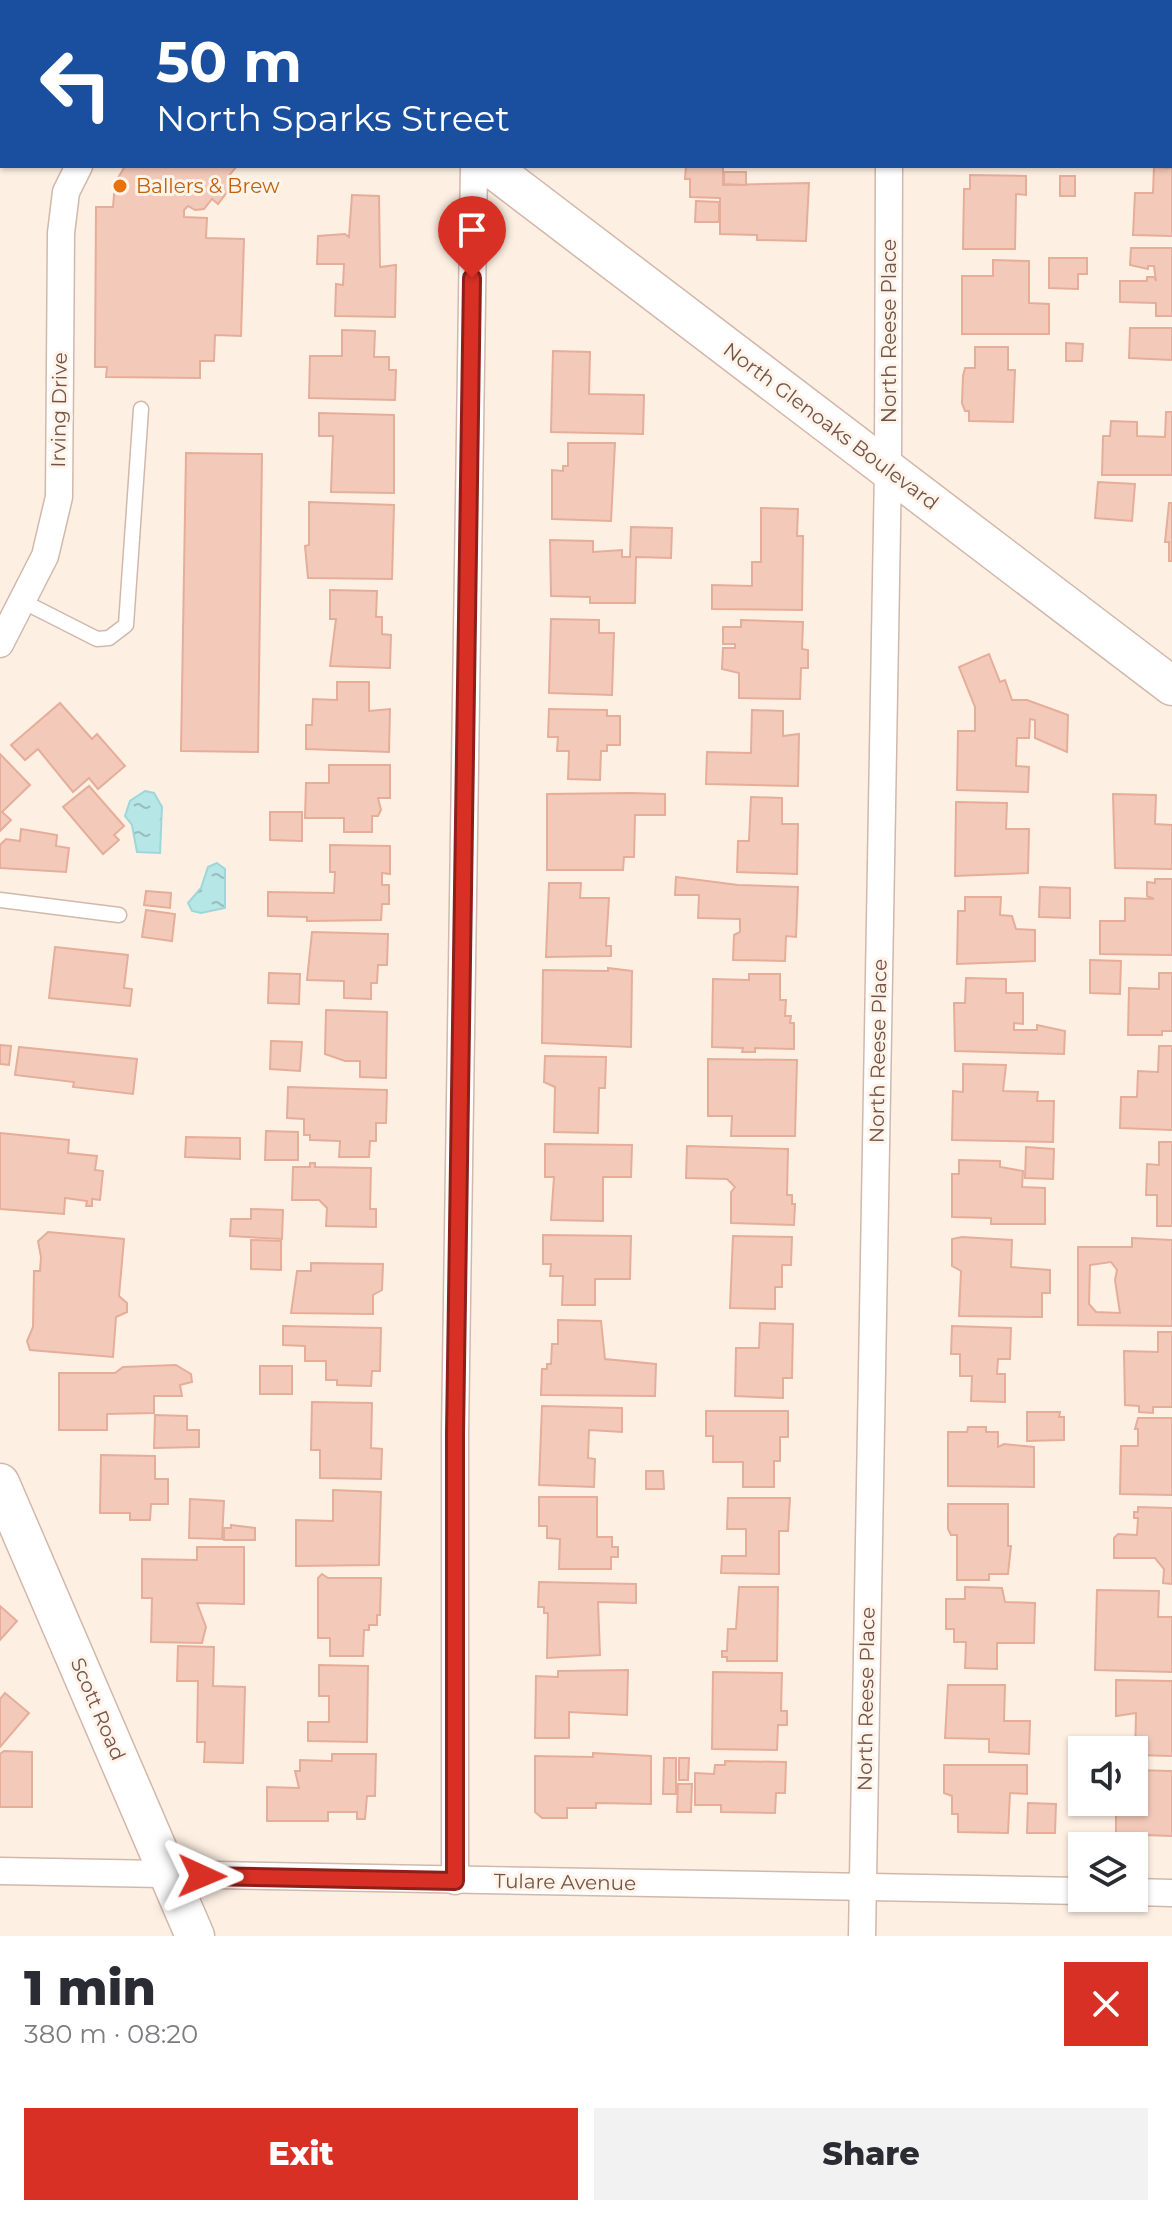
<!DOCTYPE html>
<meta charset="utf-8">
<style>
:root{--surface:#fff;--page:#f2f2f3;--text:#2b2b33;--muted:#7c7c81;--accent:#d93025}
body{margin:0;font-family:Montserrat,sans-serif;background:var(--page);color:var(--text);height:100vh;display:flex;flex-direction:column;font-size:30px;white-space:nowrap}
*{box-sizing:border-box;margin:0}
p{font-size:26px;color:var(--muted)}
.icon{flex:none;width:44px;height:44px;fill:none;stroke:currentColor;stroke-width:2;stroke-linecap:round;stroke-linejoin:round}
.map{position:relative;height:1936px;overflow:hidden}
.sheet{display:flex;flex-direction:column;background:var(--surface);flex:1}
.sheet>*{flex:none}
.guide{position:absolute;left:0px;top:0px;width:1172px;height:168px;box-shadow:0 2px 6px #0004;background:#1a4fa0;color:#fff;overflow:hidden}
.fabs{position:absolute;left:1068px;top:1736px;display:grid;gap:16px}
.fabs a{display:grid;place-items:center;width:80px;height:80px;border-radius:0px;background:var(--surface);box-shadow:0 2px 6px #0004;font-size:40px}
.pin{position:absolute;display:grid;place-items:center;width:68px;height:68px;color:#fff;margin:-82px -34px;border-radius:50% 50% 50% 0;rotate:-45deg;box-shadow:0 0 8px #0007}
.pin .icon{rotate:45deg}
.me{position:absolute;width:88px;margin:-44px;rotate:91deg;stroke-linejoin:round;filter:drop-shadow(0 0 6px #0008)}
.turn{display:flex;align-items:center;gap:28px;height:168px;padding:0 24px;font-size:36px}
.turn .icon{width:104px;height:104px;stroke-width:2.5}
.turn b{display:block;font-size:56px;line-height:68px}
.round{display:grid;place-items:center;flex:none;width:84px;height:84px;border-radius:0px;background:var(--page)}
.overview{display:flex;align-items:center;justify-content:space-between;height:136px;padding:0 24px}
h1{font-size:48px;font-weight:800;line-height:60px}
.cta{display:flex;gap:16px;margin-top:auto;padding:16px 24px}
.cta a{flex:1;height:92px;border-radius:0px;background:var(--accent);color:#fff;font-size:32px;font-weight:800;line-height:92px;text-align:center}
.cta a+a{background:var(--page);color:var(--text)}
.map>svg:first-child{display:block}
.water{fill:url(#water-ripples);stroke:#9dd7d9;stroke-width:2}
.building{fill:#f3caba;stroke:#e6ad99;stroke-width:2;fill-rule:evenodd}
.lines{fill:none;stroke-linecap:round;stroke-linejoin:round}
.lane-casing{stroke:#d1b8ac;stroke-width:17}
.street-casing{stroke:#d1b8ac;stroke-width:29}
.secondary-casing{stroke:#d4b7a9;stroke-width:41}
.lane{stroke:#fff;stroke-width:14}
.street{stroke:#fff;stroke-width:26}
.secondary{stroke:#fff;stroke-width:38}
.route-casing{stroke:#8d1f18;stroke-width:20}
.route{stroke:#d93025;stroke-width:14}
.food-dot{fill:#e8710a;stroke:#fff4ea;stroke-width:3}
.labels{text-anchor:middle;stroke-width:6;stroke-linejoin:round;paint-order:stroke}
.food-label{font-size:20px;fill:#c56008;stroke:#fff4ea;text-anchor:start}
.street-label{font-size:20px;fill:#765348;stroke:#fff4ea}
</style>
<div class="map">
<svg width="1172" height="1936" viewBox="0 0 1172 1936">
<defs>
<pattern id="water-ripples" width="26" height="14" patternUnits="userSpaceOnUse" patternTransform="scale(2)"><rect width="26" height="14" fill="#b7e6e7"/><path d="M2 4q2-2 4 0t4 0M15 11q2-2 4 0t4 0" fill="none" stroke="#99bdbd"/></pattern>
</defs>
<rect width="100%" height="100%" fill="#fdf0e3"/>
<g class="water">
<polygon points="145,791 154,793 162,807 160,853 137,852 132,825 125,816 130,801"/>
<polygon points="217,863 225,869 225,908 201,913 192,911 188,903 201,888 208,867"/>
</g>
<g class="building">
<polygon points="0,0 79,0 79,1 2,2 2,45"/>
<polygon points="1170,89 1172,89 1172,148 1170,147"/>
<polygon points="125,166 237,166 227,178 234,183 218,204 212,199 204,209 195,210 188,206 184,210 184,217 207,218 206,238 244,239 241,336 215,335 214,361 200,361 200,378 106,377 107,367 95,367 96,207 113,207 115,183"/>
<polygon points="686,166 742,166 723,167 723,185 809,183 806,241 757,240 757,235 720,234 720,198 690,197 690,179 685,179"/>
<polygon points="1154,167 1172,168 1172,236 1133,235 1135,193 1153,193"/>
<polygon points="724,172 746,172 746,185 724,184"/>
<polygon points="970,175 1026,176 1026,195 1016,194 1015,249 963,249 964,189 970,189"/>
<rect x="1060" y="176" width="15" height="20"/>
<polygon points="352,195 379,196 380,267 396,265 395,317 335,316 336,284 343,285 344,264 317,264 318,236 345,234 349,237"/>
<polygon points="696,201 719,202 719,222 695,222"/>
<polygon points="1131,248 1172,248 1172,316 1156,316 1156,303 1120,302 1120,281 1147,281 1147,277 1154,277 1156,281 1154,266 1148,266 1148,269 1130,265"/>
<polygon points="1049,258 1087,258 1087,274 1078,274 1078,289 1049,288"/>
<polygon points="993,260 1029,261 1029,303 1049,304 1049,334 962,334 962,276 993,276"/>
<polygon points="1130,328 1172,328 1172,360 1129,358"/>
<polygon points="342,330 375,331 374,357 389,357 389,370 396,370 395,400 309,398 310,356 342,356"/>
<polygon points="1066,343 1083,344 1082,361 1066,361"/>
<polygon points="975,347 1008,347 1008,370 1015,370 1013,422 969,421 969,411 965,411 962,403 963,376 965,368 975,368"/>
<polygon points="553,351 590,352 589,394 644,395 643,434 551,432"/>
<polygon points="1166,412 1172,412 1172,475 1102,475 1103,436 1110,436 1111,421 1137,422 1137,436 1165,437"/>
<polygon points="319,413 394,415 394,493 331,492 333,436 319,436"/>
<polygon points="568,443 615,443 611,521 552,519 552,470 563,471 563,466 568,466"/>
<polygon points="186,453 262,454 258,752 181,751"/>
<polygon points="1098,482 1135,484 1132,521 1095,518"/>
<polygon points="309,502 394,505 392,579 308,578 305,546 309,545"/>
<polygon points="1169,503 1172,503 1172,561 1169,561 1169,542 1165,542"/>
<polygon points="761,508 798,509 797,536 803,536 802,610 712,609 712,585 752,586 752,562 761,562"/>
<polygon points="631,527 672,528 671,558 636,557 635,603 590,603 590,597 551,596 550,540 593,541 593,552 622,550 622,557 630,557"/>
<polygon points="330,590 377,591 376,617 382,617 382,634 391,635 390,668 330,666 336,619 330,619"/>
<polygon points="551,619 599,620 599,633 614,633 612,695 549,693"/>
<polygon points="741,620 803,622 802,649 808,650 808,668 801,668 800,699 739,698 739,673 722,669 723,648 735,648 735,644 723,644 723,627 741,627"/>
<polygon points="989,654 1000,682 1005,680 1012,700 1027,700 1068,715 1067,752 1035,738 1035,720 1030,719 1029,738 1017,738 1016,766 1029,767 1028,792 957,790 958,731 975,731 975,707 959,667"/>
<polygon points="337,682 369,682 369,711 390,709 389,752 306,749 306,725 312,725 313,699 337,700"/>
<polygon points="60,703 92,739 97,734 125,766 98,789 89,778 73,792 38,749 25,760 11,745"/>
<polygon points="549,709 607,710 607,716 620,716 620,745 607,745 607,751 601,751 600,780 568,779 569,751 557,751 558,737 548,737"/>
<polygon points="752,710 783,711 783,736 799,734 798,786 706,784 707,752 751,753"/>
<polygon points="0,754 30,785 2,812 11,820 0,831"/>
<polygon points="329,765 390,765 390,798 378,798 381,810 378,816 372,816 372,832 344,832 344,818 305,818 306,783 329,783"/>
<polygon points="89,786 124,826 114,835 119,840 103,854 63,807"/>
<polygon points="630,793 665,794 665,815 635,815 634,857 624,857 623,870 547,870 547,794"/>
<polygon points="1113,794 1156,795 1155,824 1172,825 1172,869 1115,868"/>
<polygon points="751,797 782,798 782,824 798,824 797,874 737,872 738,841 749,841"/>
<polygon points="956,802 1007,803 1006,829 1029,829 1028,873 955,876"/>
<polygon points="270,812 302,812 302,841 270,840"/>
<polygon points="21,829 57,835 56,846 69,848 66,872 0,868 0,845 6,839 20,841"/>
<polygon points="330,845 390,846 390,874 382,873 382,885 389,885 389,904 382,904 381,920 307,921 307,917 268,916 268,892 334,893 335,872 330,872"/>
<polygon points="676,877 738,885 798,887 796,937 786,936 785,961 733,960 734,935 740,932 740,919 698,918 699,895 675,895"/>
<polygon points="1155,879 1172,879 1172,955 1100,954 1100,921 1125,921 1125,898 1154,899 1147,896 1147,882 1155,883"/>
<polygon points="549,883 581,883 580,898 609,898 606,946 611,946 611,956 546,957"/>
<polygon points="1040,887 1070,888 1070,918 1039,917"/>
<polygon points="146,891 171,893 170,908 144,905"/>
<polygon points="965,897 1001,897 1000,915 1012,916 1016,929 1035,930 1035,961 957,964 958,911 965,911"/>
<polygon points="146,910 175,914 172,941 142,937"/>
<polygon points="312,932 388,934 387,965 378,965 377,983 371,983 371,999 344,998 344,981 307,980"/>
<polygon points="55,947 128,955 124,988 132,989 130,1006 49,998"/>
<polygon points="1090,960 1121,961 1120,994 1090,993"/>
<polygon points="608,968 632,971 631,1047 542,1043 543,970 608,971"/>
<polygon points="269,973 300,974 299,1004 268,1003"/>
<polygon points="1159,973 1172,973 1172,1031 1162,1031 1162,1035 1128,1035 1129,988 1159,989"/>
<polygon points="749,974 780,974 780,1000 786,1000 785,1016 791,1016 790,1023 794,1023 794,1049 755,1048 755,1052 742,1052 743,1048 712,1047 713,979 749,980"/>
<polygon points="966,978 1006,979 1006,993 1023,993 1023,1024 1014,1023 1014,1030 1037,1030 1037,1025 1065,1031 1064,1054 955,1051 954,1003 965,1003"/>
<polygon points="326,1010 387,1012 386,1078 360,1077 360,1061 345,1061 325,1054"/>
<polygon points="271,1041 302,1042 300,1071 270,1069"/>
<polygon points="0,1045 11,1046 9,1065 0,1064"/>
<polygon points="1159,1046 1172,1046 1172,1130 1120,1128 1121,1097 1137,1097 1138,1071 1158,1072"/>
<polygon points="19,1047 137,1059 133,1094 73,1087 74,1082 15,1075"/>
<polygon points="545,1056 606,1057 605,1088 599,1088 598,1133 554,1132 555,1087 544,1082"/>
<polygon points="708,1059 797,1060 795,1136 731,1136 732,1116 708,1116"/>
<polygon points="963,1064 1006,1065 1003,1091 1038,1092 1037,1101 1054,1101 1053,1142 952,1140 953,1091 963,1092"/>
<polygon points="288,1087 387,1090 386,1123 376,1123 376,1141 370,1141 369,1157 339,1157 340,1141 310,1140 310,1135 304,1135 304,1119 287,1118"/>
<polygon points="266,1131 298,1132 298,1160 265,1160"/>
<polygon points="0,1133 69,1140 68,1153 97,1156 95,1170 103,1171 100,1200 92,1199 92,1206 86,1206 87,1201 65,1198 64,1214 0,1209"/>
<polygon points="186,1137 240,1138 240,1159 185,1157"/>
<polygon points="1159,1142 1172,1142 1172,1226 1157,1226 1157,1195 1146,1195 1147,1164 1159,1165"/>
<polygon points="545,1144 632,1145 631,1177 603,1177 603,1221 551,1220 554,1177 545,1177"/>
<polygon points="687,1146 788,1149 787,1195 792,1195 792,1204 795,1204 794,1225 731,1223 731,1192 735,1187 727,1179 686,1178"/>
<polygon points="1026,1147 1054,1149 1053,1179 1025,1178"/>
<polygon points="959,1160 1000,1161 1000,1167 1023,1171 1022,1187 1045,1188 1045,1224 991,1224 991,1218 952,1217 952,1174 959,1174"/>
<polygon points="310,1163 315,1163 315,1167 371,1168 370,1209 376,1209 376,1227 326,1226 327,1208 319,1200 292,1200 293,1167 310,1167"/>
<polygon points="251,1209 283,1210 282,1239 230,1236 231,1219 251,1219"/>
<polygon points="48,1232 124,1239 119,1296 127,1303 127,1312 116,1317 113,1357 30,1350 27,1341 33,1327 34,1271 40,1271 41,1257 38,1241"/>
<polygon points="543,1235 631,1236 630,1279 595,1279 595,1305 562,1305 563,1276 550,1276 551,1264 543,1264"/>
<polygon points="733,1236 792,1237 791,1265 782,1265 782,1287 775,1287 775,1309 730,1308"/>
<polygon points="962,1237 1012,1240 1011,1267 1050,1270 1050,1293 1042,1293 1042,1317 959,1316 961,1271 952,1266 952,1239"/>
<path d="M1132 1238 1172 1240V1326L1078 1325V1247H1132ZM1111 1262 1117 1270 1115 1280 1120 1313 1096 1312 1089 1304 1090 1265Z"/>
<polygon points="251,1240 281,1241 281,1270 251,1269"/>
<polygon points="311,1263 383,1264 382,1290 373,1295 373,1314 291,1313 297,1271 311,1271"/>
<polygon points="558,1320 601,1321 605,1359 656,1364 655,1396 541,1395 542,1369 547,1369 547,1364 551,1364 552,1344 558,1344"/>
<polygon points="760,1323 793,1324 792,1378 783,1378 783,1398 735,1396 736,1348 759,1348"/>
<polygon points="283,1326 381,1328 380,1371 372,1371 371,1386 337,1385 337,1380 326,1380 326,1361 305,1361 305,1346 283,1345"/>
<polygon points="952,1326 1011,1328 1010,1359 998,1359 997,1374 1005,1374 1005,1402 971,1401 972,1376 960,1376 960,1354 951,1354"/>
<polygon points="1158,1332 1172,1332 1172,1407 1153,1407 1153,1413 1139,1412 1139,1406 1125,1405 1124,1351 1158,1352"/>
<polygon points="176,1365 191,1374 192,1382 180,1385 182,1396 154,1396 154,1413 107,1414 107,1430 59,1430 59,1373 115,1373 123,1367"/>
<rect x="260" y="1366" width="32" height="28"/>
<polygon points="312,1402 372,1403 371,1448 382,1449 381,1479 320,1478 320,1450 311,1450"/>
<polygon points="542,1406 622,1408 622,1432 589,1430 588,1458 595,1459 594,1487 539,1485"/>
<polygon points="706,1411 788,1411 788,1437 780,1437 780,1461 774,1461 774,1487 743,1487 743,1462 713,1462 713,1436 706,1436"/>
<polygon points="1027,1412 1060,1412 1059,1417 1064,1417 1064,1440 1027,1441"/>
<polygon points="155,1415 187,1416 187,1430 199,1430 199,1447 154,1448"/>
<polygon points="1138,1418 1172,1418 1172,1495 1120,1494 1121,1446 1138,1446 1138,1429 1135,1429"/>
<polygon points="968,1427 986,1427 986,1432 998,1432 998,1447 1004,1444 1034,1447 1034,1487 948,1486 948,1432 967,1432"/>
<polygon points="101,1455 155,1456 155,1479 168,1479 168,1504 151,1504 150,1520 130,1520 130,1513 100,1513"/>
<polygon points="646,1471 663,1471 664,1489 646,1489"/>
<polygon points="333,1490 381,1492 379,1565 296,1566 296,1520 333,1521"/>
<polygon points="539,1497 597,1497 597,1537 612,1537 612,1547 618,1547 618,1557 611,1557 611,1569 559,1569 560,1539 547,1538 547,1526 539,1526"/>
<polygon points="728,1498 790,1498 788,1531 779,1531 779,1574 721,1573 722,1556 746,1556 746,1529 727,1529"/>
<polygon points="190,1499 224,1501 222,1539 189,1538"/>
<polygon points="948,1504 1008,1504 1008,1546 1011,1546 1008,1574 989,1574 989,1580 957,1580 957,1535 951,1535 948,1529"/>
<polygon points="1138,1507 1172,1508 1172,1584 1163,1583 1164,1569 1155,1558 1114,1558 1114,1538 1118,1534 1137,1535 1138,1518 1134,1518 1134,1512 1138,1512"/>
<polygon points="231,1525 255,1528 255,1540 224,1540 224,1528 231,1528"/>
<polygon points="197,1547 244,1547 244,1604 197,1603 206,1627 202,1643 151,1642 152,1598 142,1598 142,1559 197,1560"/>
<polygon points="322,1574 328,1578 381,1578 380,1615 377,1615 377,1625 369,1625 369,1630 364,1630 363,1656 330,1656 330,1638 318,1638 318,1578"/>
<polygon points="539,1582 636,1584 636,1603 598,1602 600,1655 547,1658 548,1613 544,1613 544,1607 538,1607"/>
<polygon points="739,1587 778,1587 777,1661 727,1661 727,1657 722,1657 722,1651 727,1651 728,1629 736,1629"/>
<polygon points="965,1587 1002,1588 1005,1602 1035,1603 1034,1643 997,1643 997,1669 965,1668 966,1642 954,1642 954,1629 946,1629 946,1599 965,1599"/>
<polygon points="1097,1590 1159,1591 1158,1617 1172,1617 1172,1672 1095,1670"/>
<polygon points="0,1606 17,1621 0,1640"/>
<polygon points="178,1646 214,1647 213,1686 245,1687 243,1763 204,1762 205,1742 197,1742 198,1681 177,1681"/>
<polygon points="319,1665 368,1666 367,1742 308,1741 308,1722 329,1722 329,1696 319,1696"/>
<polygon points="628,1670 627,1715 569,1712 569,1738 535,1738 536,1676 558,1677 558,1671"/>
<polygon points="713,1672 782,1673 781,1711 787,1711 787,1725 778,1725 777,1750 712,1749"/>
<polygon points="1116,1680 1172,1681 1172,1756 1135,1755 1136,1713 1116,1716"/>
<polygon points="948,1685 1005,1685 1004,1721 1030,1721 1029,1754 989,1752 989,1739 945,1738"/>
<polygon points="5,1693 29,1713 0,1747 0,1699"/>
<polygon points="4,1751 32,1752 32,1807 0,1807 0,1754"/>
<polygon points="593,1753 651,1756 651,1804 596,1803 596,1808 567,1808 567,1818 542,1818 535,1812 535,1756 593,1757"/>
<polygon points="332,1754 376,1754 375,1796 367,1796 365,1819 357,1819 357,1812 328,1812 328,1821 267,1821 267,1787 299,1788 295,1771 300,1771 300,1760 332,1761"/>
<polygon points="664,1758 676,1758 676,1794 663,1794"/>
<polygon points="679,1758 689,1758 688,1780 679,1780"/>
<polygon points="725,1761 786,1762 785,1793 776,1793 775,1813 721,1812 721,1805 695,1805 695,1773 714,1774 715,1765 725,1765"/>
<polygon points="944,1765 1027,1765 1027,1794 1010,1793 1008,1833 958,1832 958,1814 952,1814 952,1796 944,1793"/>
<polygon points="1134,1770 1172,1771 1172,1836 1116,1834 1116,1805 1132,1806 1134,1802"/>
<polygon points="1079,1775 1082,1775 1082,1802 1112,1802 1111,1810 1077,1808"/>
<polygon points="678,1784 692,1784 691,1812 677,1812"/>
<polygon points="1028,1803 1056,1804 1055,1833 1027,1833"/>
</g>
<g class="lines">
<defs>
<g id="lane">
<polyline points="24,602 97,639 109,638 126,625 141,409"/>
<polyline points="0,900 119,915"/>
</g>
<g id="street">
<polyline points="205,2 207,0"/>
<polyline points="890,2 890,0"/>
<polyline points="0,644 45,556 59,497 61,233 66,192 79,166"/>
<polyline points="0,1871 1082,1891"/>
<polyline points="455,1881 455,1434 474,166"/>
<polyline points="1134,1892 1172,1893"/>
<polyline points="862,1936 888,468 889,166"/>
</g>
<g id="secondary">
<polyline points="293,0 295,2"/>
<polyline points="408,2 409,0"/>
<polyline points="489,166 1172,686"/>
<polyline points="0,1483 195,1936"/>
</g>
</defs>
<use href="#lane" class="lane-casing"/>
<use href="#street" class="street-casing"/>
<use href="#secondary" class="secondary-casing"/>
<use href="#lane" class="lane"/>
<use href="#street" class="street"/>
<use href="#secondary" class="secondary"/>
</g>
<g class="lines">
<defs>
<polyline id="route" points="202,1876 455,1881 455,1434 472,278"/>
</defs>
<use href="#route" class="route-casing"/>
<use href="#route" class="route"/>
</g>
<circle class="food-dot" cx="120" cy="186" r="8"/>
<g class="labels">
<g class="food-label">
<text x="136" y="193">Ballers &amp; Brew</text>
</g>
<g class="street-label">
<text transform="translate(889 331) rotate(-90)" y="7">North Reese Place</text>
<text transform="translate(59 410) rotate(-89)" y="7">Irving Drive</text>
<text transform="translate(831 426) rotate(37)" y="7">North Glenoaks Boulevard</text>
<text transform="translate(878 1051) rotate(-89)" y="7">North Reese Place</text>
<text transform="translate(866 1699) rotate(-89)" y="7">North Reese Place</text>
<text transform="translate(98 1709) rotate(67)" y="7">Scott Road</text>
<text transform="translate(565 1882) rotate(1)" y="7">Tulare Avenue</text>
</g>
</g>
</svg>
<div class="fabs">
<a><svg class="icon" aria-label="sound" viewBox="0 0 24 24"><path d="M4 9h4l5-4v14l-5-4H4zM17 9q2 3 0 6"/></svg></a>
<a><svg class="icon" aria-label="layers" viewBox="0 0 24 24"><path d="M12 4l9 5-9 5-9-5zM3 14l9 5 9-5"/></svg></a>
</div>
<div class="pin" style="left:472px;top:278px;background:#d93025"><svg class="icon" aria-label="arrive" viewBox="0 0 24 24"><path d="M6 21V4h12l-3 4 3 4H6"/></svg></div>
<svg class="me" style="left:202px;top:1876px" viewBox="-20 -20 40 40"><path d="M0-17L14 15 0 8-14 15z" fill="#d93025" stroke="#fff" stroke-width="4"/></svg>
<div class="guide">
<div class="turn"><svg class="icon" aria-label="left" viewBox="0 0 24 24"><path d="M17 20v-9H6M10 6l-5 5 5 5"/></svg><div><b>50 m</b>North Sparks Street</div></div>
</div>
</div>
<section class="sheet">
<div class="overview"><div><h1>1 min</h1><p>380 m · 08:20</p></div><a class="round" style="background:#d93025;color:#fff"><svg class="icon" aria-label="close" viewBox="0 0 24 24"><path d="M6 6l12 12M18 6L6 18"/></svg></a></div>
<div class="cta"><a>Exit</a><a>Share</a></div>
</section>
